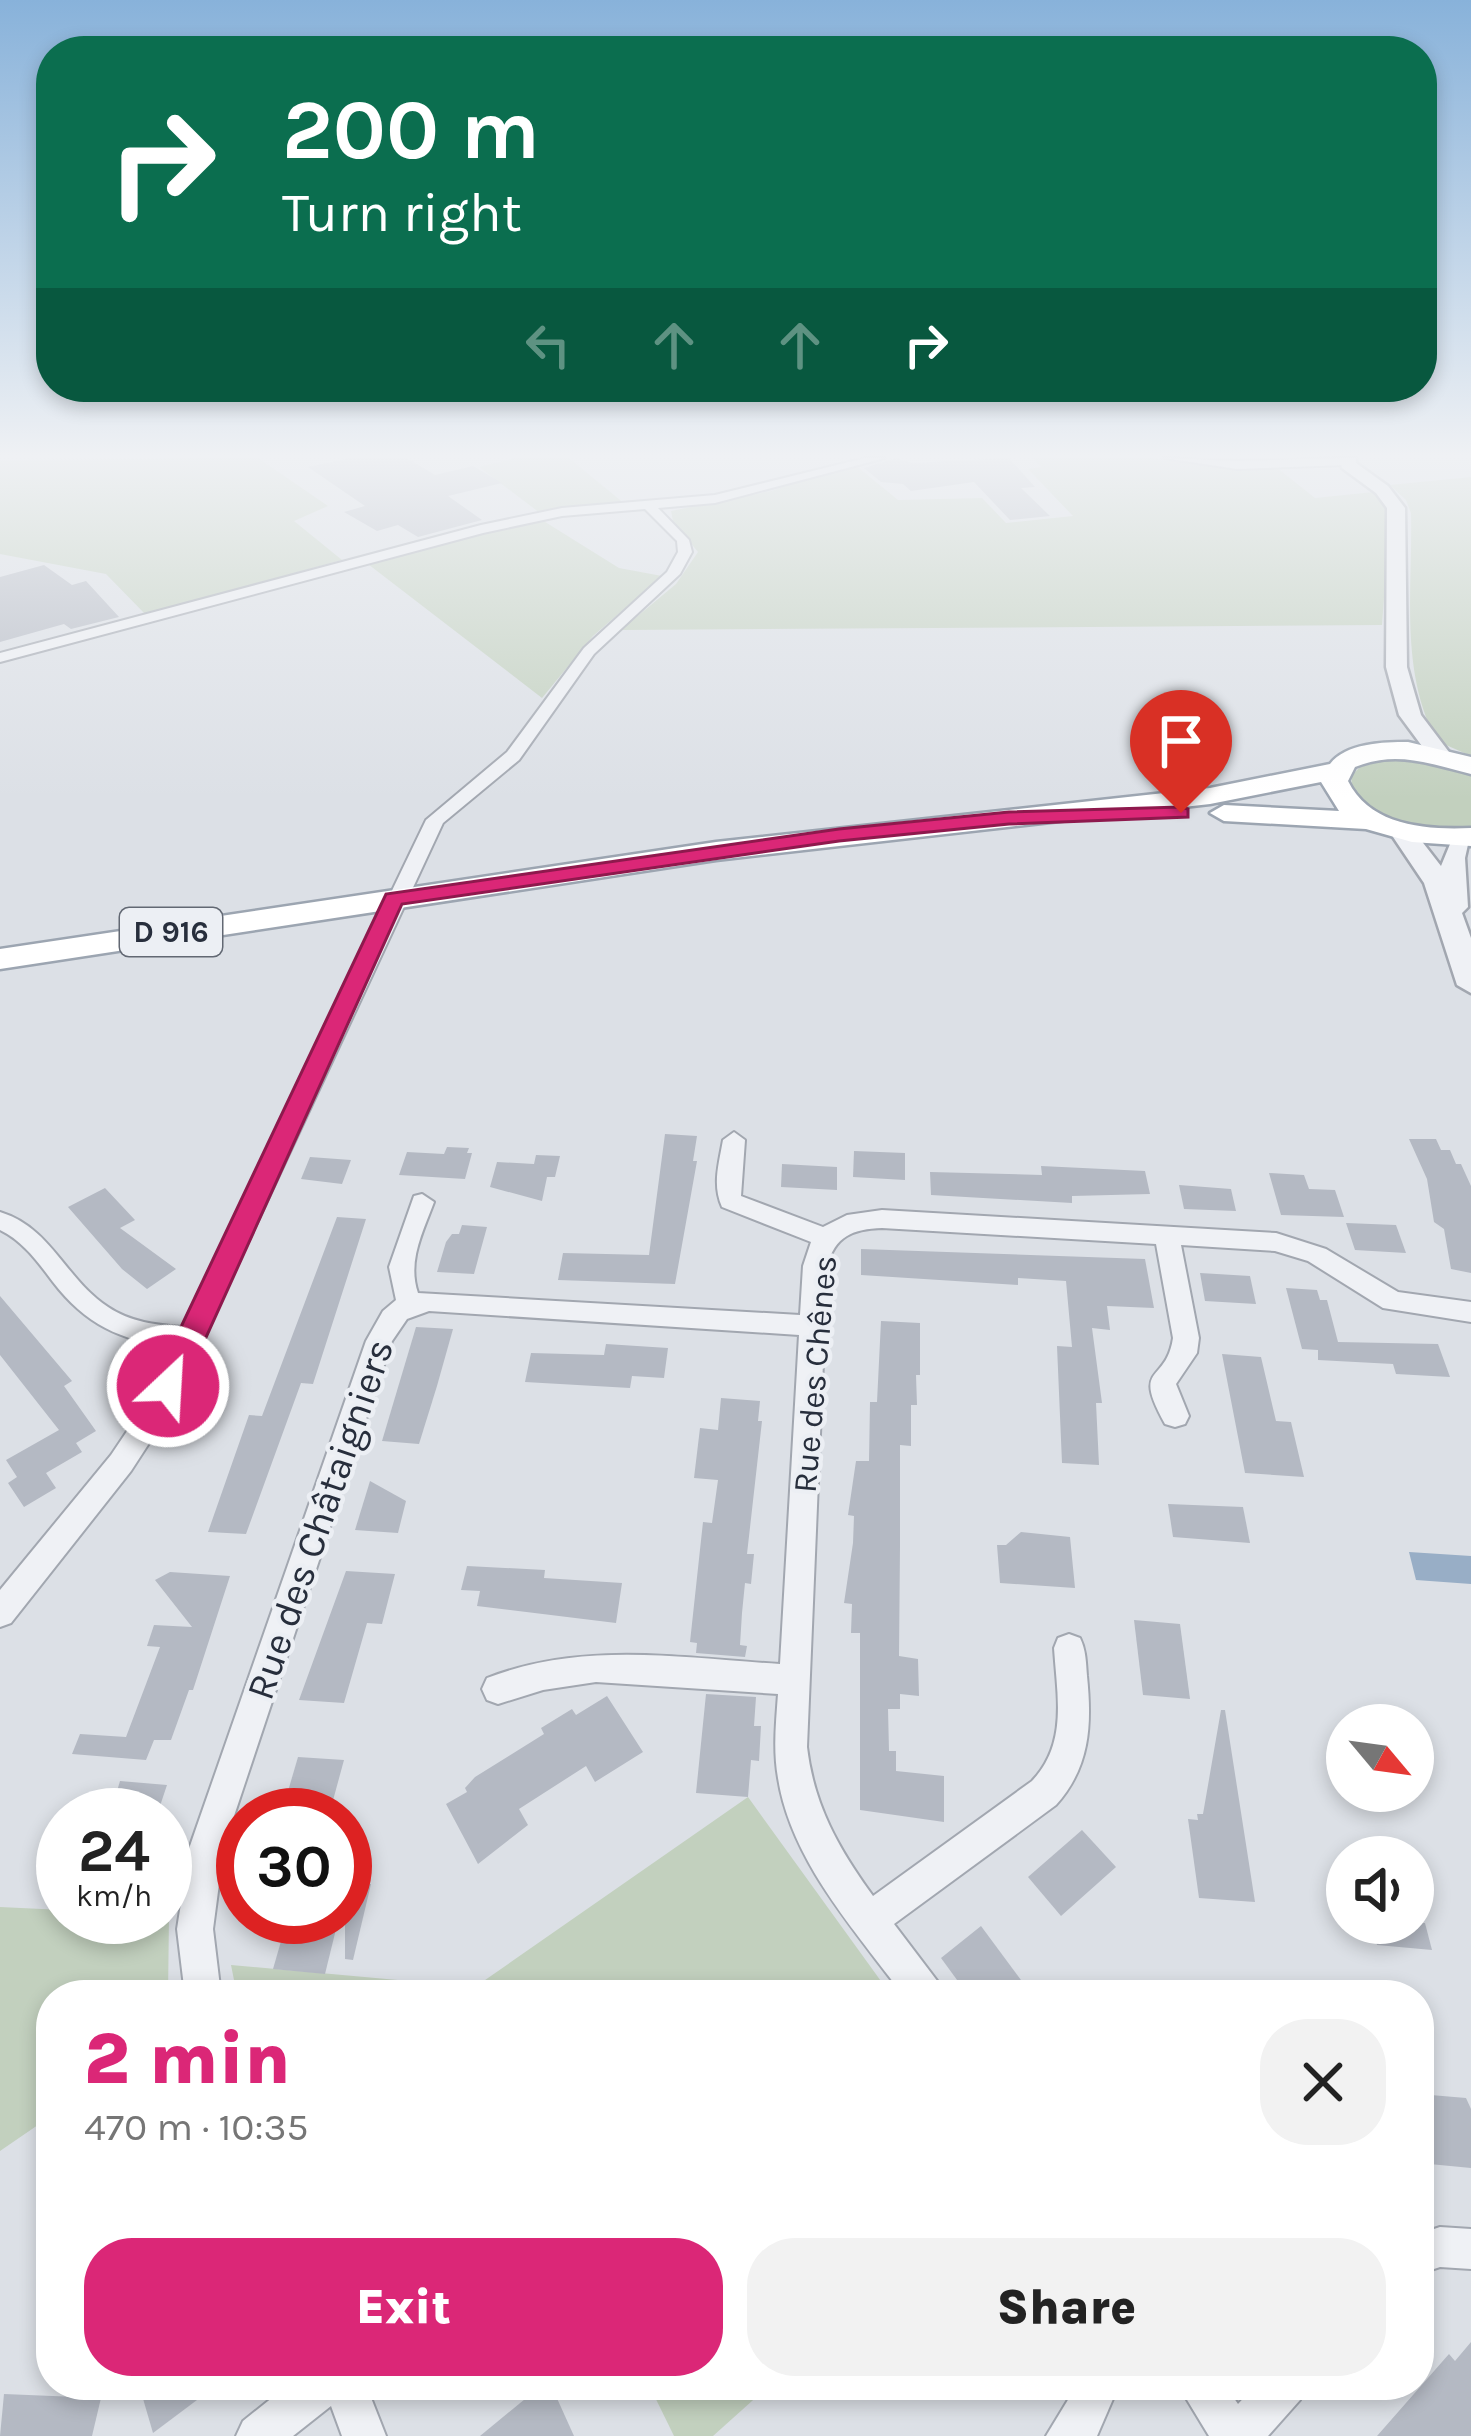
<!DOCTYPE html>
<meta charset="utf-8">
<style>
:root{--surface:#fff;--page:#f2f2f2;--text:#222;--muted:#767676;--accent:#db2777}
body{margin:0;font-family:Karla,sans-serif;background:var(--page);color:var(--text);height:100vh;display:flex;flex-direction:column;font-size:45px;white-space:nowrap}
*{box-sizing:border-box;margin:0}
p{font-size:39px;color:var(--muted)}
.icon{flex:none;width:66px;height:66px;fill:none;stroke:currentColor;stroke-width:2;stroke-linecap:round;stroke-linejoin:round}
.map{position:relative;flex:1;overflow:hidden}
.panel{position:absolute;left:36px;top:1980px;width:1398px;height:420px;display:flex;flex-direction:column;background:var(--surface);border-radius:48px;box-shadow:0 6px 18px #0003}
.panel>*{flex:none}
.top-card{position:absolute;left:36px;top:36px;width:1401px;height:366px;border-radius:48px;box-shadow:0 6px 18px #0003;background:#0b6e4f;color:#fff;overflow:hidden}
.needle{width:78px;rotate:119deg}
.controls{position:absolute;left:1326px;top:1704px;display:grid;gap:24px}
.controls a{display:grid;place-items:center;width:108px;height:108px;border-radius:50%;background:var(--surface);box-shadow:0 6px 18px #0003;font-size:60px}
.speed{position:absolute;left:36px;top:1788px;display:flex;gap:24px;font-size:60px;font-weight:700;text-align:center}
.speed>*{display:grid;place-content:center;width:156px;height:156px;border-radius:50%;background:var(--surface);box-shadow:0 6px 18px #0003;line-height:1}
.speed small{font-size:30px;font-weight:400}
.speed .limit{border:18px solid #d22;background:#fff;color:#111}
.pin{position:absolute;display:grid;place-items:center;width:102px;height:102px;color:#fff;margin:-123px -51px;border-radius:50% 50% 50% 0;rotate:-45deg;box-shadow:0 0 12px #0007}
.pin .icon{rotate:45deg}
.me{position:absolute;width:132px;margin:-66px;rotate:25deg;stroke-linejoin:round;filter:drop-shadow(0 0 9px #0008)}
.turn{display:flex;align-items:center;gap:42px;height:252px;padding:0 48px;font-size:54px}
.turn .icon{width:156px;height:156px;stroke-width:2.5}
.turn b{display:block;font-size:84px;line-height:102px}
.lanes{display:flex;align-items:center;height:114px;padding:0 48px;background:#0003;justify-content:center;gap:60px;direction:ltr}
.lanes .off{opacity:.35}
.round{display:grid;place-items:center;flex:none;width:126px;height:126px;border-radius:48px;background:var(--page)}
.head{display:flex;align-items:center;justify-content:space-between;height:204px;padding:0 48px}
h1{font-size:72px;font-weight:800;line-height:90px;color:var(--accent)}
.action{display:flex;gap:24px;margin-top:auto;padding:24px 48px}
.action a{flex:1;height:138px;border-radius:48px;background:var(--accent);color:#fff;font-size:48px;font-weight:800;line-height:138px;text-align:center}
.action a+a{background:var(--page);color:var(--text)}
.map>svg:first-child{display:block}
.green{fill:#c2d0be}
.water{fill:#98aec6}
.building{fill:#b4b9c3}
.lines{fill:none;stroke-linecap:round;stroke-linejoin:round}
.minor-casing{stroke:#a2a7b0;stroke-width:4}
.tertiary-casing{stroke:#a2a7b0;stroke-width:5}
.primary-casing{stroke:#9ca5b1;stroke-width:5}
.minor{fill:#eff1f5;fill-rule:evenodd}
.tertiary{fill:#eff1f5;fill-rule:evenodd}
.primary{fill:#fff;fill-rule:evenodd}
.route{fill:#db2777;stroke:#8e194d;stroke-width:3}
.labels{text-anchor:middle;stroke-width:9;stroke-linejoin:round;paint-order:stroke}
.shield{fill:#eceff4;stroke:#626873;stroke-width:3}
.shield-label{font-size:30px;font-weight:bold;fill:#272e3c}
.street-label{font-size:33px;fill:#272e3c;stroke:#eceff4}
.near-street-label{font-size:39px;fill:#272e3c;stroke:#eceff4}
</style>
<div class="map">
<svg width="1471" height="2436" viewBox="0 0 1471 2436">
<rect width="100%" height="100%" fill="#dce0e6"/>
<g class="green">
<polygon points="258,458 328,506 294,521 342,560 145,614 106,574 0,554 0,460"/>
<polygon points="516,458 569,458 626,505 540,513 479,467"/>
<polygon points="1033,458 1150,458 1213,466 1276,467 1315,498 1374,492 1385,501 1390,516 1382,625 621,630 676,584 698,552 673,521 671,511 771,491 854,464 898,500 982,498 1006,523 1073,516 1028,469 1041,467"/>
<path d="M1471 477V756L1437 741C1399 671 1413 589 1411 513L1406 500 1390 485Z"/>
<polygon points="542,520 619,568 662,576 593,636 542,698 364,561"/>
<path d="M1389 759H1419L1471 776V827C1439 831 1344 824 1352 775L1360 767Z"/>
<polygon points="748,1797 891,1995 237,1995 231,1965 475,1987"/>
<polygon points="0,1907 63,1910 63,1917 169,1917 168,1995 51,1995 51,2116 0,2151"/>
<polygon points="649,2385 770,2385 713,2436 674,2436"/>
</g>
<polygon class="water" points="1409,1552 1471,1556 1471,1584 1416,1580"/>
<g class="building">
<polygon points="350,458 407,458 435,475 473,466 502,483 448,496 482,520 418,537 398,525 377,531 344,512 365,506 308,467"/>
<polygon points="896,458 913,463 1009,458 1035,487 1021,488 1050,516 1010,520 974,482 911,491 903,484 881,482 864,468"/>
<polygon points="44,565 72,585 86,581 119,617 71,629 64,624 0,642 0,577"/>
<polygon points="665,1134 697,1136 693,1161 697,1161 675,1284 558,1280 563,1253 649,1255"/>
<polygon points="1409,1139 1436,1139 1441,1150 1450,1150 1456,1164 1461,1164 1471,1186 1471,1273 1451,1269 1444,1229 1434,1222 1427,1179"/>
<polygon points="447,1147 469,1148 467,1153 472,1153 465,1179 399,1175 407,1152 444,1154"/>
<polygon points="854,1151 905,1153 905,1180 853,1177"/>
<polygon points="536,1155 560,1156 555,1177 547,1177 542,1201 490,1187 497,1162 534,1164"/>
<polygon points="310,1157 351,1160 342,1184 301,1179"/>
<polygon points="782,1164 837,1167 837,1190 781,1187"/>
<polygon points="1041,1166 1145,1171 1150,1194 1072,1196 1072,1203 931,1195 930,1172 1042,1175"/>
<polygon points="1269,1173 1304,1175 1309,1189 1335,1190 1344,1217 1281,1215"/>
<polygon points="1179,1185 1231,1189 1236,1211 1184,1209"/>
<polygon points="105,1188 135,1220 120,1228 176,1269 147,1289 122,1269 68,1207"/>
<polygon points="337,1217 366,1219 313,1384 301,1383 246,1534 208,1532 249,1415 262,1416"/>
<polygon points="1346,1223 1396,1225 1406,1253 1355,1250"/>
<polygon points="462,1225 487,1227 474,1274 437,1272 446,1242 452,1234 459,1234"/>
<polygon points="861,1249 1145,1259 1154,1308 1107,1306 1110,1330 1092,1328 1102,1403 1096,1403 1099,1465 1062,1463 1057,1346 1072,1347 1066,1281 1018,1278 1018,1285 861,1275"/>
<polygon points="1200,1273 1250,1276 1256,1304 1205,1301"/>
<polygon points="1286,1288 1317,1290 1320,1300 1327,1300 1338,1342 1438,1344 1450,1377 1396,1374 1393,1364 1318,1360 1318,1350 1302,1349"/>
<polygon points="0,1296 72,1381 64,1386 96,1431 76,1443 82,1452 46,1473 56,1488 24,1507 8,1483 17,1477 6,1460 59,1430 0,1355"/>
<polygon points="881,1321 920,1323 920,1375 916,1375 917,1405 911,1405 911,1446 900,1445 900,1546 899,1656 918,1659 919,1696 900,1694 900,1709 888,1709 889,1751 896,1751 896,1771 944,1776 944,1822 860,1810 860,1633 851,1633 852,1604 844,1603 853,1543 854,1516 848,1515 856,1461 869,1461 870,1402 877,1402"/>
<polygon points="416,1327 453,1329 437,1386 419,1444 382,1441"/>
<polygon points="606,1344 668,1348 664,1378 632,1376 630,1388 525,1382 531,1353 604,1355"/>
<polygon points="1222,1354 1261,1357 1276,1421 1291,1422 1304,1477 1245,1473"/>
<polygon points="721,1398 760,1401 758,1421 762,1421 747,1554 754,1554 751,1584 745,1583 742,1613 740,1645 747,1646 745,1657 696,1653 697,1643 690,1642 703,1522 712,1523 718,1480 694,1478 700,1428 718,1430"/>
<polygon points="370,1481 406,1501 398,1533 355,1530"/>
<polygon points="1168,1504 1243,1507 1250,1543 1173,1537"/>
<polygon points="1021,1532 1070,1537 1075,1588 1000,1583 997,1545 1006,1545"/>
<polygon points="467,1566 545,1570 544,1578 622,1583 616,1623 477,1606 480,1591 461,1590"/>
<polygon points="346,1571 395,1574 382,1624 367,1623 344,1703 299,1700"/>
<polygon points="170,1572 230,1576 193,1690 189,1690 171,1740 154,1740 146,1760 72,1754 80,1734 126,1737 160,1647 147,1646 154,1625 192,1627 155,1580"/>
<polygon points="1134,1620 1180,1624 1190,1699 1143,1695"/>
<polygon points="706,1694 756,1697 754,1726 761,1726 759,1761 751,1760 748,1797 696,1793"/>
<polygon points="607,1696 643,1752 595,1782 586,1766 519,1809 528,1825 478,1864 446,1804 467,1792 465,1788 475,1777 544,1734 541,1728 572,1709 576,1715"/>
<polygon points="1221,1710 1225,1710 1255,1902 1199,1898 1188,1819 1198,1820 1197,1814 1203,1814"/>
<polygon points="298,1757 344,1760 329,1815 281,1815"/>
<polygon points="120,1781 167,1785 157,1815 110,1815"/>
<polygon points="1082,1830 1116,1867 1061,1916 1028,1877"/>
<polygon points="345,1882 371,1884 353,1960 345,1959"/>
<polygon points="288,1917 339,1917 325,1974 273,1969"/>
<polygon points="1372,1923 1425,1923 1432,1950 1377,1945"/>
<polygon points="981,1926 1032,1995 968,1995 941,1958"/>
<polygon points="1419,2094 1466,2098 1471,2109 1471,2168 1419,2163"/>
<polygon points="1471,2342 1471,2436 1377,2436 1449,2354 1455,2361"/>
<polygon points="139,2385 217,2385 153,2433"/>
<polygon points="542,2385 551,2385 574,2436 480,2436"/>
<polygon points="4,2394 101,2398 92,2436 0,2436"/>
</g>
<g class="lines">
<defs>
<g id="minor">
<path d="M865 458H885L715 503 658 508 689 540 692 552 680 574 594 654 519 760 443 823 168 1414 131 1471 11 1623 0 1627V1590L111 1455 148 1400 173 1347C121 1341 85 1324 53 1282 38 1262 23 1241 0 1230V1212C52 1228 65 1279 108 1307 130 1322 157 1325 182 1327L426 820 507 752 584 648 667 572 678 552 677 541 645 509 562 516 483 533 0 662V653L481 525 562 508 715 495Z"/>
<polygon points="1164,458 1237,461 1348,458 1352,461 1346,465 1237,469"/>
<path d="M734 1132 745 1140 741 1196 823 1227 847 1215 882 1210 1276 1233 1326 1249 1398 1292 1471 1302V1322L1383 1308 1308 1261 1275 1251 1181 1245 1199 1338 1197 1353 1176 1384 1189 1416 1185 1424 1175 1427 1165 1424C1131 1363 1166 1385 1173 1338L1156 1244 882 1228C853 1229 835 1236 827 1266L807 1747C814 1806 839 1849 873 1896L1032 1781C1068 1743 1057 1696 1054 1648L1058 1638 1069 1634 1080 1638C1086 1650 1086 1663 1087 1676 1092 1725 1090 1767 1056 1805L894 1924 938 1982 943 1995H903C855 1930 791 1861 778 1778 773 1750 776 1722 778 1694L596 1682 543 1690 498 1704 487 1700 482 1689 487 1678C583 1641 679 1658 780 1664L799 1335 429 1311 407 1319 392 1341 224 1846 213 1929 221 1995H185L177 1929 190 1846 366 1341 383 1311 396 1300 389 1267 414 1196 422 1194 434 1202C423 1232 407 1261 418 1293L800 1315 803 1266 811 1242 722 1207C712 1185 719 1163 723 1140Z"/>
<polygon points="1440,2227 1471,2229 1471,2269 1440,2267 1419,2274 1419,2234"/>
<polygon points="288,2385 366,2385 386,2436 342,2436 331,2406 293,2436 236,2436 243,2421"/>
<polygon points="1077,2385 1119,2385 1097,2436 1046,2436"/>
<polygon points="1178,2385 1225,2385 1238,2404 1256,2385 1306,2385 1300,2400 1268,2436 1209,2436"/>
</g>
<g id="tertiary">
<polygon points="1340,458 1356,458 1356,463 1388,486 1405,508 1407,667 1421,715 1452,756 1449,761 1433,761 1399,715 1386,667 1387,508 1376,493 1342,468"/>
<polygon points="1401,824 1410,826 1441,866 1455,832 1471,831 1465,858 1468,907 1462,913 1471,938 1471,993 1457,985 1424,883 1389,831"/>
</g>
<path id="primary" d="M1408 742 1471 757V774C1430 764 1397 750 1355 767L1348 781C1370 826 1426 830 1471 828V846L1412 842 1366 829 1224 821 1210 813 1224 805 1339 811 1321 782 1210 804 716 860 0 969V949L716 842 1210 788 1330 764C1346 743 1383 742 1408 742Z"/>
</defs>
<use href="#minor" class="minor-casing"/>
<use href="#tertiary" class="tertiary-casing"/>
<use href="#primary" class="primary-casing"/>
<use href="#minor" class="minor"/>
<use href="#tertiary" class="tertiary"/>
<use href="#primary" class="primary"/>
</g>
<linearGradient id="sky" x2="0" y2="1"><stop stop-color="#88b2da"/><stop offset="0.57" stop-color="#eff1f4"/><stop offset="1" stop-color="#eff1f4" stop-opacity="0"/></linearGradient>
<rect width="1471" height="799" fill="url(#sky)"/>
<polygon class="route" points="1181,807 1188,809 1188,817 1009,824 839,841 402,904 184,1386 179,1395 158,1395 153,1386 386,894 839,829 1009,812"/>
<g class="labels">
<rect class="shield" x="120" y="908" width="102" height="48" rx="9"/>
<g class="shield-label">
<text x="171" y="942">D 916</text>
</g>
<g class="street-label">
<text transform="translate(814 1374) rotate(-85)" y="12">Rue des Chênes</text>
</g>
<g class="near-street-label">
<text transform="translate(319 1519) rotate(-71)" y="14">Rue des Châtaigniers</text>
</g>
</g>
</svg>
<div class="controls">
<a><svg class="needle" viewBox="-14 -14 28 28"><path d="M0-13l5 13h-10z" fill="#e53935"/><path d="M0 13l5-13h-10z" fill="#767676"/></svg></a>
<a><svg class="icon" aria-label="sound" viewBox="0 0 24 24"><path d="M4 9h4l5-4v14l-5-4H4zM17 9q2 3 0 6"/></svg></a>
</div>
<div class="speed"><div>24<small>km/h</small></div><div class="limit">30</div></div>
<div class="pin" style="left:1181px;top:813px;background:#d93025"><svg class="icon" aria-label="arrive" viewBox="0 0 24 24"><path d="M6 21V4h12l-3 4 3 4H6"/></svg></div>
<svg class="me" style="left:168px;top:1386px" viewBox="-20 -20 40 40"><circle r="17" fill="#db2777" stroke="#fff" stroke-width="3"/><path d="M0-11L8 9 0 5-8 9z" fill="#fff"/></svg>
<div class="top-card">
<div class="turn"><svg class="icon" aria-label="right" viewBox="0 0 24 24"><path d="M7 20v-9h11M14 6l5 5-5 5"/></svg><div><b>200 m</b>Turn right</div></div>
<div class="lanes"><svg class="icon off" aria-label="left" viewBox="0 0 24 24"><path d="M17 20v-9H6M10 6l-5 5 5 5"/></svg><svg class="icon off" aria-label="ahead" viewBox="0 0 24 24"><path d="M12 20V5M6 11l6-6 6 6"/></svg><svg class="icon off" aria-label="ahead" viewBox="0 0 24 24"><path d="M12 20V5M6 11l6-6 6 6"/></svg><svg class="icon" aria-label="right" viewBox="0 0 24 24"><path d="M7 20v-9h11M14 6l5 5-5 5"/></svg></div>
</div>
<section class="panel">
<div class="head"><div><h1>2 min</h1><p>470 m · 10:35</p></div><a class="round"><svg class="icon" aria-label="close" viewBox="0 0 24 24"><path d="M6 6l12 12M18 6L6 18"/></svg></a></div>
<div class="action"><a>Exit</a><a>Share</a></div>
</section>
</div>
